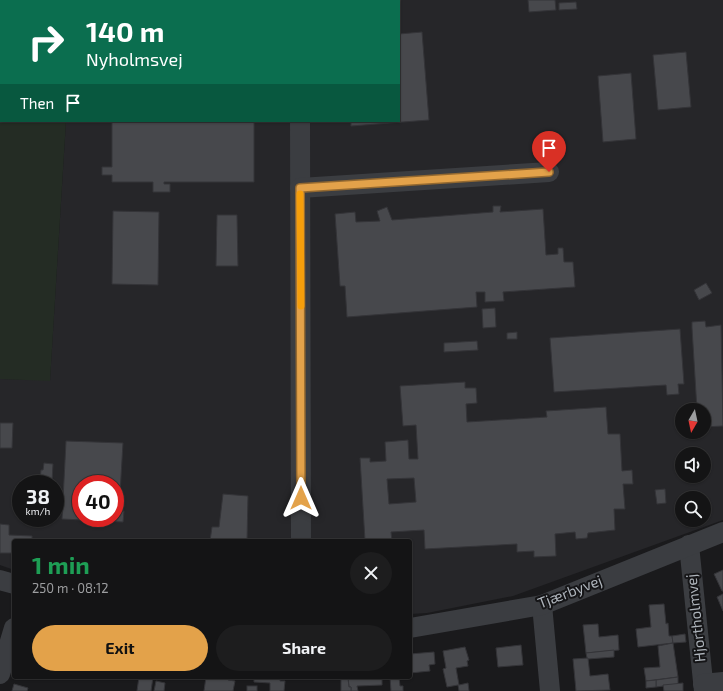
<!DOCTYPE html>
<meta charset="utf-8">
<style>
:root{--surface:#141415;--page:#1d1d1e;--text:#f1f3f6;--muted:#9d9ea0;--line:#333334;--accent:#e3a24a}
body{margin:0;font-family:"Exo 2",sans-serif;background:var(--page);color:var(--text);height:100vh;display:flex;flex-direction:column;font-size:15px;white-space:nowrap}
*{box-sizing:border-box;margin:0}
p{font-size:13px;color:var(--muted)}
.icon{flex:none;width:22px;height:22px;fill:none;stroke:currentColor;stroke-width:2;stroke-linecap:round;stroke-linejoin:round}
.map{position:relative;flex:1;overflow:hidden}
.drawer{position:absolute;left:12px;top:539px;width:400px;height:140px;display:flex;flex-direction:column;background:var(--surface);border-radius:4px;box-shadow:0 1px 3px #0004,0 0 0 1px var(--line)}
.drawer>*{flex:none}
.guide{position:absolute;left:0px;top:0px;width:400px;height:122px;box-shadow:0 1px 3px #0004,0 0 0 1px var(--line);background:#0b6e4f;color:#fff;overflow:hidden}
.needle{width:26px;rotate:189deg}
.controls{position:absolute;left:675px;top:403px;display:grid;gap:8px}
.controls a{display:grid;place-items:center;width:36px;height:36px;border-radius:50%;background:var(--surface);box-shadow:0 1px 3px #0004,0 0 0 1px var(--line);font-size:20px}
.speed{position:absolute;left:12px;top:475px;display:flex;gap:8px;font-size:20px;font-weight:700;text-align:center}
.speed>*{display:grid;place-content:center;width:52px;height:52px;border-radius:50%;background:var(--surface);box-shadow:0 1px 3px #0004,0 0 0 1px var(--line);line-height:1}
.speed small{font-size:10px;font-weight:400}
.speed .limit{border:6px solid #d22;background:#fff;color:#111}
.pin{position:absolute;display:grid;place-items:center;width:34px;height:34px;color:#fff;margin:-41px -17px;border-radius:50% 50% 50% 0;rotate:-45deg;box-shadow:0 0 4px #0007}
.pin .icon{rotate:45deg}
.me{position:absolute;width:44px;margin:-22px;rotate:0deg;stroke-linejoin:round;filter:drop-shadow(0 0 3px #0008)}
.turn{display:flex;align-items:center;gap:14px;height:84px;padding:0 20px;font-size:18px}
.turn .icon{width:52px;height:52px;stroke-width:2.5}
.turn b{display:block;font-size:28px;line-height:34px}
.then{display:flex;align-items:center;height:38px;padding:0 20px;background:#0003;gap:8px;font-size:15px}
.round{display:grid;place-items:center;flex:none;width:42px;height:42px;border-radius:21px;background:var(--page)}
.headline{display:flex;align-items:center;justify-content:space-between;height:68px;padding:0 20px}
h1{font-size:24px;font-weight:700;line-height:30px;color:#1e9e55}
.cta{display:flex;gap:8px;margin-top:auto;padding:8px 20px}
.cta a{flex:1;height:46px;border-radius:24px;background:var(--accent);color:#111;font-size:16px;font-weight:700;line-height:46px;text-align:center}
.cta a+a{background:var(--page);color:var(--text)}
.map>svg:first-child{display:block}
.built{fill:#262629;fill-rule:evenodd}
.green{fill:#242c24}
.building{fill:#47484c;stroke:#343438;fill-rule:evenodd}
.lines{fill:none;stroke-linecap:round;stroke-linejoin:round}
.minor{stroke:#3b3d41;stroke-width:20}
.route-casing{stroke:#946930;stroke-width:10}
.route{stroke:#e3a24a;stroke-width:7}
.slow{stroke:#f59e0b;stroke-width:7}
.labels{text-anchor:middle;stroke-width:4;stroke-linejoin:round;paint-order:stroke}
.street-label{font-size:15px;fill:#adb3ba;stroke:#151517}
</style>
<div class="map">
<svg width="723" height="691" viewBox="0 0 723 691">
<rect width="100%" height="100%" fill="#1a1a1c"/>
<path class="built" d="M73 0H723V520L513 596 427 613 410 614V541H14V570L0 565V379L50 380 66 121H399V1ZM682 410H704V432H682ZM682 454H704V476H682ZM21 484H55V518H21ZM81 484H115V518H81ZM682 498H704V520H682Z"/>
<polygon class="green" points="0,0 73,0 1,1 1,121 66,121 50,381 0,379"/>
<g class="building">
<polygon points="528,0 555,0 556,10 529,12"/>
<polygon points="576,2 577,9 559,10 559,3"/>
<polygon points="422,32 429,120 351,126 351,121 399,121 399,34"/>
<polygon points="686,52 691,107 658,110 653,55"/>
<polygon points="631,73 636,139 603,142 598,76"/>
<polygon points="112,121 254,121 254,182 164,182 164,184 170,184 170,192 153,192 153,182 112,182 112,175 102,175 102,167 112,167"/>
<polygon points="493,206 501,206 500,212 543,209 546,255 558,254 558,248 563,248 564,262 573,262 575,287 503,292 504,301 485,302 485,292 476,292 477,307 347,317 345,286 340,286 335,214 355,212 356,222 380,221 377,211 387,207 392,220 493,212"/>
<polygon points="113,211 159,212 158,285 112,284"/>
<polygon points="217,215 237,215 238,266 216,266"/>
<polygon points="706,283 712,293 699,300 694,290"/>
<polygon points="495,308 496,327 483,328 482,309"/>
<polygon points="705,321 706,327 721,325 723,426 704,427 704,410 697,410 692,328 692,322"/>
<polygon points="680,329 684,384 678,384 679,394 667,395 666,385 554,392 550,338"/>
<polygon points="517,332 517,339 507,339 507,333"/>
<polygon points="477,341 478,350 444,352 444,343"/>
<path d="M465 382V388H476L477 403 466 404 467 422 547 417 546 411 606 407 608 434H620L622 471 632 470 633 484H623L625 509H614L615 530 588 533 587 538 576 539 575 532 555 534 556 556 534 557V551L517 552V544L425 549 424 530 391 532 392 541H365L360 458H370V462L386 461 385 442 408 440 409 459H418L416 425 403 426 400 386ZM414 478 416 502 389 504 387 479Z"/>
<polygon points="0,423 13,423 12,448 0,448"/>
<path d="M66 441 123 443 119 511H124L123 522 62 519ZM81 484H115V518H81Z"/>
<polygon points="44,463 53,464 52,482 48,481 48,484 32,484 33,480 40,481 41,470 43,470"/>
<polygon points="665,489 666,503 657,504 655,490"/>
<polygon points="223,494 248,496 247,541 210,541 212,527 219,527"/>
<polygon points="0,524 9,525 9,535 32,536 32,541 14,541 14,553 0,553"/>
<polygon points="723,570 723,591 722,591 714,574"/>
<polygon points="723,594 723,611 717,597"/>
<polygon points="664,604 666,624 668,623 669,636 672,636 673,643 638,647 636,629 651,627 649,605"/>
<polygon points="598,624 599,637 618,635 619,650 586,653 583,625"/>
<polygon points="685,634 686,642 673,643 672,636"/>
<polygon points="673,643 678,677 646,681 644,668 660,667 658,646"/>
<polygon points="521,645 523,665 498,667 496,648"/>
<polygon points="465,647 469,660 467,661 468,666 456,668 459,685 468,683 469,691 459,691 458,685 447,687 443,669 446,668 443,651"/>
<polygon points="614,650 614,657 588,659 587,658 586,653"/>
<polygon points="434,652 435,664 429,665 430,671 410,673 410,654"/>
<polygon points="588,658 590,676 608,674 610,690 576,691 573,659"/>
<polygon points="139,677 153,677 151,691 137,691"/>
<polygon points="206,677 228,677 228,680 235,681 233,691 204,691"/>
<polygon points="254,677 280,677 280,681 285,681 284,691 270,691 270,683 254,682"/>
<polygon points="348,677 382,677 382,685 357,686 358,691 351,691 351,687 349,687"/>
<polygon points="390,677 399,677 400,686 403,686 403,691 391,691"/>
<polygon points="678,677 678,684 656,687 656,680"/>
<polygon points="341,678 348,678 349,687 351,687 351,691 341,691"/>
<polygon points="656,680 656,687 646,688 646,681"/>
<polygon points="156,681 165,683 164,691 154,691"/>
<polygon points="683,683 683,691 664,691 663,685"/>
<polygon points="14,684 28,688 27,691 12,691"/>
<rect x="247" y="686" width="10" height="5"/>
</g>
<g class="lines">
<g class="minor">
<polyline points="300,0 300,1"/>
<polyline points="300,121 301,541"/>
<polyline points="300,188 549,172"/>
<polyline points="689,545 704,691"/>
<polyline points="0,580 14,584"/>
<polyline points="542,605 550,691"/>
<polyline points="410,628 542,605 723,532"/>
<polyline points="0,674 14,628"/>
<polyline points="703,684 723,682"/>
</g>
</g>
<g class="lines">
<defs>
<polyline id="route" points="301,498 300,188 549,172"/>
</defs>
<use href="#route" class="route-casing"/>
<use href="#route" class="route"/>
<polyline class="slow" points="300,194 301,306"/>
</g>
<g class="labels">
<g class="street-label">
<text transform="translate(570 592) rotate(-21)" y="5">Tjærbyvej</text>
<text transform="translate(696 618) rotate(-96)" y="5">Hjortholmvej</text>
</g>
</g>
</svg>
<div class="controls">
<a><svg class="needle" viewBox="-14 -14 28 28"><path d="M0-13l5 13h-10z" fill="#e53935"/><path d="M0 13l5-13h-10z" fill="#9d9ea0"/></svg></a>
<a><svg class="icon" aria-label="sound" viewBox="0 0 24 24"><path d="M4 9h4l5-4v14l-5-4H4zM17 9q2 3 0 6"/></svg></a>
<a><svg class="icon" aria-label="search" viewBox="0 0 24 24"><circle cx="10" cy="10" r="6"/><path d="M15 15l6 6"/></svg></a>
</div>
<div class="speed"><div>38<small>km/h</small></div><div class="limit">40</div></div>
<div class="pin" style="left:549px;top:172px;background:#d93025"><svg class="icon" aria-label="arrive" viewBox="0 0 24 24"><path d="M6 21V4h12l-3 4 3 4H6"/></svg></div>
<svg class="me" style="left:301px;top:498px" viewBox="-20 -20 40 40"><path d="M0-17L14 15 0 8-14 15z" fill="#e3a24a" stroke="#fff" stroke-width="4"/></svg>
<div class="guide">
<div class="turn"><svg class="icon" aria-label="right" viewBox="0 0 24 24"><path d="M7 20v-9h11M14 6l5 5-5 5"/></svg><div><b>140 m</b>Nyholmsvej</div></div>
<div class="then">Then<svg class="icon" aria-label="arrive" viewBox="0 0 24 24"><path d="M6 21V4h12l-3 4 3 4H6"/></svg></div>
</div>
<section class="drawer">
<div class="headline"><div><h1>1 min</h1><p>250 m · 08:12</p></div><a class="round"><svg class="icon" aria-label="close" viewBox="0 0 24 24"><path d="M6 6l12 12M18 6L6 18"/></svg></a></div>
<div class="cta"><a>Exit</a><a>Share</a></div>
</section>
</div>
